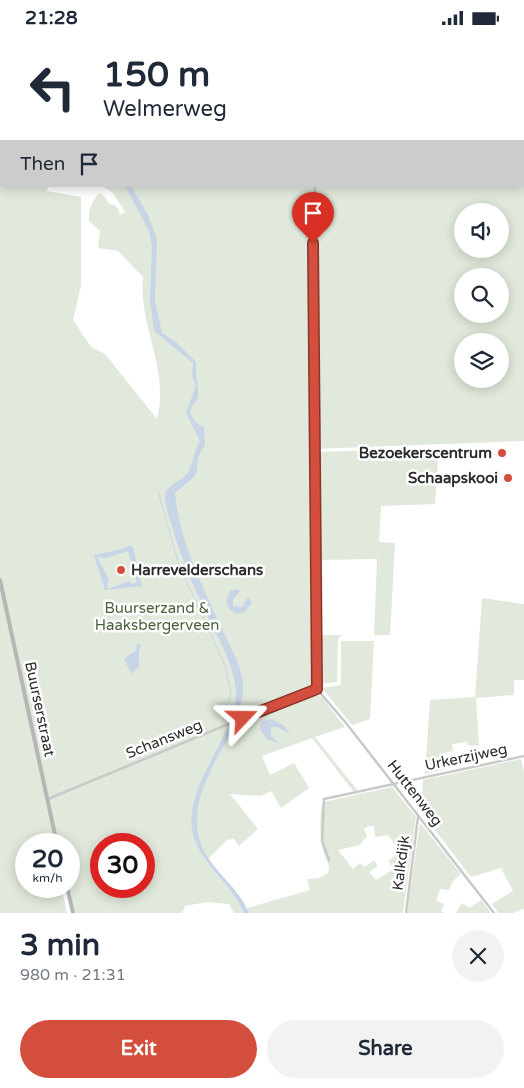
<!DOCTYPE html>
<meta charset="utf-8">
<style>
:root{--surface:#fff;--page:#f2f2f3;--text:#1f2937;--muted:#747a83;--accent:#d44e3d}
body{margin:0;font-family:"Varela Round",sans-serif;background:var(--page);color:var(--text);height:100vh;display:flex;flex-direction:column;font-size:19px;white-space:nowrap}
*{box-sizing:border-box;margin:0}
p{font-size:16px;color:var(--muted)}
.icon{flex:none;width:28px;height:28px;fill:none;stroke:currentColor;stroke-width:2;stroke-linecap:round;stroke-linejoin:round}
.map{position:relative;height:878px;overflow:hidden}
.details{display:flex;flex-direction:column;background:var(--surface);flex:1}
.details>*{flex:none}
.guide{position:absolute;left:0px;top:0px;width:525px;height:152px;box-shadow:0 2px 12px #0003;background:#fff;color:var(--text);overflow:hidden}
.tools{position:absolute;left:454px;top:168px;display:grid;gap:10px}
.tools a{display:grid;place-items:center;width:55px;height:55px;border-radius:50%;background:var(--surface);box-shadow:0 2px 12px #0003;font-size:25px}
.speed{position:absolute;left:15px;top:798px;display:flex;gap:10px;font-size:25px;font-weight:700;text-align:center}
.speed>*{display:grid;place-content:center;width:65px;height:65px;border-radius:50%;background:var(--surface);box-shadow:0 2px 12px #0003;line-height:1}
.speed small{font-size:12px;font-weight:400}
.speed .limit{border:8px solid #d22;background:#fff;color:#111}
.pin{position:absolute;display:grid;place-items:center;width:42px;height:42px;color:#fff;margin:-51px -21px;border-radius:50% 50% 50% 0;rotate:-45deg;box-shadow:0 0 5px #0007}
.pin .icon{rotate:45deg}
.me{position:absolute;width:55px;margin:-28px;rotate:67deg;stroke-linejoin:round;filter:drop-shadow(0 0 4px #0008)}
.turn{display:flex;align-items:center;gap:18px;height:105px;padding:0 20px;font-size:22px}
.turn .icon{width:65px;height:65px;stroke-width:2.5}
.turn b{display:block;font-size:35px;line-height:42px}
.then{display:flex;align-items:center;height:48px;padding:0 20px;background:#0003;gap:10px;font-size:19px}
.round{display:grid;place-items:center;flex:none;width:52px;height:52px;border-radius:26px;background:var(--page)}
.overview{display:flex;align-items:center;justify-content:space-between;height:85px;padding:0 20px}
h1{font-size:30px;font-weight:800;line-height:38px}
.action{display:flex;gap:10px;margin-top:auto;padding:10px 20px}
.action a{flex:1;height:58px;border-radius:30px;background:var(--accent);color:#fff;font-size:20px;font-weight:800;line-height:58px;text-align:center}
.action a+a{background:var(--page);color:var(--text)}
.status{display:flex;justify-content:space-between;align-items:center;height:35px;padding:0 25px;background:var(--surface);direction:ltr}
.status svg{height:14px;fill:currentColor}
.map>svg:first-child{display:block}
.green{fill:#e0e9db;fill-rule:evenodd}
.water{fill:#c8d5e7;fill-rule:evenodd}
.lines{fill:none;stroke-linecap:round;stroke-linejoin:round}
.stream{stroke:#c8d5e7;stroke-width:1}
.street{stroke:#c9c9c9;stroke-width:2.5}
.secondary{stroke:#b6b6b6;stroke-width:4}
.route-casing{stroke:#8a3328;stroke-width:12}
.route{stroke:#d44e3d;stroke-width:9}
.poi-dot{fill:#d44e3d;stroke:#fff;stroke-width:2}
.labels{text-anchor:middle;stroke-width:5;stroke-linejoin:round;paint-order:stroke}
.poi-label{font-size:15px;font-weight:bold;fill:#2c2c2c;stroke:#fff;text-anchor:end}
.park-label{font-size:15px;fill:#49633e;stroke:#fff}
.street-label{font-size:15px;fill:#2c2c2c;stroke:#fff}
</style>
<div class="status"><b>21:28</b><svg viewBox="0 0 49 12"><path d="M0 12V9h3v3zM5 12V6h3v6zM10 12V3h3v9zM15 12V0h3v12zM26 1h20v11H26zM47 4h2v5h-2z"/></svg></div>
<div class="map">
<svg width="524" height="878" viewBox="0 0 524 878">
<rect width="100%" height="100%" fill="#fff"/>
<g class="green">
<polygon points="0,0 112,0 1,1 1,145"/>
<path d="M470 0H524V406L313 414 315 659 322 662 345 692 315 702 358 756 354 757 312 703 262 721 270 740 294 728 309 753 281 773 271 756 261 761 230 759 258 794 239 811 234 804 227 805 206 826 238 865 244 878H234L229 869 207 867 185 871 182 878H75L69 849V809H26V851H61L67 878H0V148L1 151H48L47 156 81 162V251L73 285 91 312 105 319 157 384C170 335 138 290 143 242L118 216 98 213 100 196 89 186C89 171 92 168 99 158L104 161 109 169 115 170 120 177 118 180 125 177 113 158 102 151H524V1ZM462 176H500V214H462ZM462 241H500V279H462ZM462 306H500V344H462ZM101 809H144V851H101Z"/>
<polygon points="439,413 435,469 381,471 379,507 395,508 390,600 374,600 377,524 318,525 316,417"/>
<polygon points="482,563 524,569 524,645 514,645 514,660 476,663 479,711 467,710 467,707 452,709 453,716 444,718 447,734 425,739 430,665 475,662"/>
<polygon points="319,600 341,600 338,605 337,647 320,649"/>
<polygon points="341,606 374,606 370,684 352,690 322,653 341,650"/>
<polygon points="521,724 524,737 524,874 513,878 498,878 492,869 513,856 501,833 471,842 421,777 423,745"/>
<path d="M392 752 416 782 403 878H249L247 873 310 855 307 844 319 843 328 838C331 829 325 824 323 815 320 802 319 780 323 767ZM369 791H374L375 802 388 800 401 817 388 826 394 834 376 845 369 837 378 831 374 825 365 832 360 828 353 834 338 815 360 810 367 801 364 794Z"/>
<polygon points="420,788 461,839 453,846 449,855 440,854 436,866 444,869 441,876 445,878 407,878"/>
<polygon points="481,865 491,878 456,878 462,868 470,873"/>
</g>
<g class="water">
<path d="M125 151H131L148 180 157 204 155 265 162 298 176 307 196 327C195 340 199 351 198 364L192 370 190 378 196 388 204 392 205 410 198 422 197 436 194 442 175 458C179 505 201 547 220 590 228 607 238 624 242 642 252 694 184 744 199 803 206 832 238 850 249 878H244C232 849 202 831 193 799 181 751 239 699 236 656 234 630 219 606 208 582 195 555 183 527 174 498 171 488 165 473 165 461 165 451 180 447 186 440 193 432 193 417 200 406L186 378 196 350 192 342 193 328 154 296 150 265 152 212 149 196Z"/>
<path d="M130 510 133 512 142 551 105 555 94 520 122 514ZM128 516 137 548 132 549 129 546 108 554 107 549 109 544 97 522 106 523Z"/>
<polygon points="238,554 240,556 233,565 233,571 242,572 248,562 252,567 245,577 236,579 229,574 226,565 230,556"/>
<polygon points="137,609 141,610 139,616 139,632 131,639 124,624 136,615"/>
<polygon points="271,684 283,690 290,699 277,692 271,692 271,700 280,709 267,704 260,694 261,687"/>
</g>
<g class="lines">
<g class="stream">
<polyline points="158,456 179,530 184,529"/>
<polyline points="179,530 225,630 231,659 227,670 234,672"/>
</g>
<g class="street">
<polyline points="467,1 467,0"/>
<polyline points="0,147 1,147"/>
<polyline points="315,151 312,227 317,654"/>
<polyline points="317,654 346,688 494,878"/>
<polyline points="48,764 301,659 317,654"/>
<polyline points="329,825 322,806 324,764 524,721"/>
<polyline points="406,878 418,782"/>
</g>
<g class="secondary">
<polyline points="0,545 57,809"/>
<polyline points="67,851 73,878"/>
</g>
</g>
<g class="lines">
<defs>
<polyline id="route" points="243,683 317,654 313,208"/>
</defs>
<use href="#route" class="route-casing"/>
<use href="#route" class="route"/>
</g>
<g class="poi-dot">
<circle cx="502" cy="418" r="5"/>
<circle cx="508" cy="443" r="5"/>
<circle cx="121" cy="535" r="5"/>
</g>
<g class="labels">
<g class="poi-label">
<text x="492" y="423">Bezoekerscentrum</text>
<text x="498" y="448">Schaapskooi</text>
<text x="131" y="540" text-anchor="start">Harrevelderschans</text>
</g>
<g class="park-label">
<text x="157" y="578">Buurserzand &amp;<tspan x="157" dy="17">Haaksbergerveen</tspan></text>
</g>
<g class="street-label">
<text transform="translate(40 674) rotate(78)" y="5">Buurserstraat</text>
<text transform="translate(164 704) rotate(-22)" y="5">Schansweg</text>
<text transform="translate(466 722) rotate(-12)" y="5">Urkerzijweg</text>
<text transform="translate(415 758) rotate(52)" y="5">Huttenweg</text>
<text transform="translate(401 828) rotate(-83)" y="5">Kalkdijk</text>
</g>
</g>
</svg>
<div class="tools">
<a><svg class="icon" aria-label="sound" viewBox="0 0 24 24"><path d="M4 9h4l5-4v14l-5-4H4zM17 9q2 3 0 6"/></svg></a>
<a><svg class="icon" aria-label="search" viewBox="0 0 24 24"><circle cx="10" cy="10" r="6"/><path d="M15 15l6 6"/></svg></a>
<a><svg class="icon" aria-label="layers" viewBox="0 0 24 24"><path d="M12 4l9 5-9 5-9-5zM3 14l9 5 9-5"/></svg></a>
</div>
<div class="speed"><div>20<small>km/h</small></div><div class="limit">30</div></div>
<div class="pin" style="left:313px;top:208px;background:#d93025"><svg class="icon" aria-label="arrive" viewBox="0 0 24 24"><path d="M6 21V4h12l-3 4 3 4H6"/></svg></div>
<svg class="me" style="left:243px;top:683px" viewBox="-20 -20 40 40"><path d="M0-17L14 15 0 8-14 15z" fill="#d44e3d" stroke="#fff" stroke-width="4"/></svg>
<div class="guide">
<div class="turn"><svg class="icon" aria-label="left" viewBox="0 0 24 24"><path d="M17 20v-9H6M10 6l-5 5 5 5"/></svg><div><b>150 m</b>Welmerweg</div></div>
<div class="then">Then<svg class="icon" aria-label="arrive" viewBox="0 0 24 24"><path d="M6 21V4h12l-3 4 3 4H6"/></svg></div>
</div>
</div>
<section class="details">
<div class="overview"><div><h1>3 min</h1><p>980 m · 21:31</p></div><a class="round"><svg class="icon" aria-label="close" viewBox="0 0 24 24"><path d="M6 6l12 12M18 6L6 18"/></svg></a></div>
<div class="action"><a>Exit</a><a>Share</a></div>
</section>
